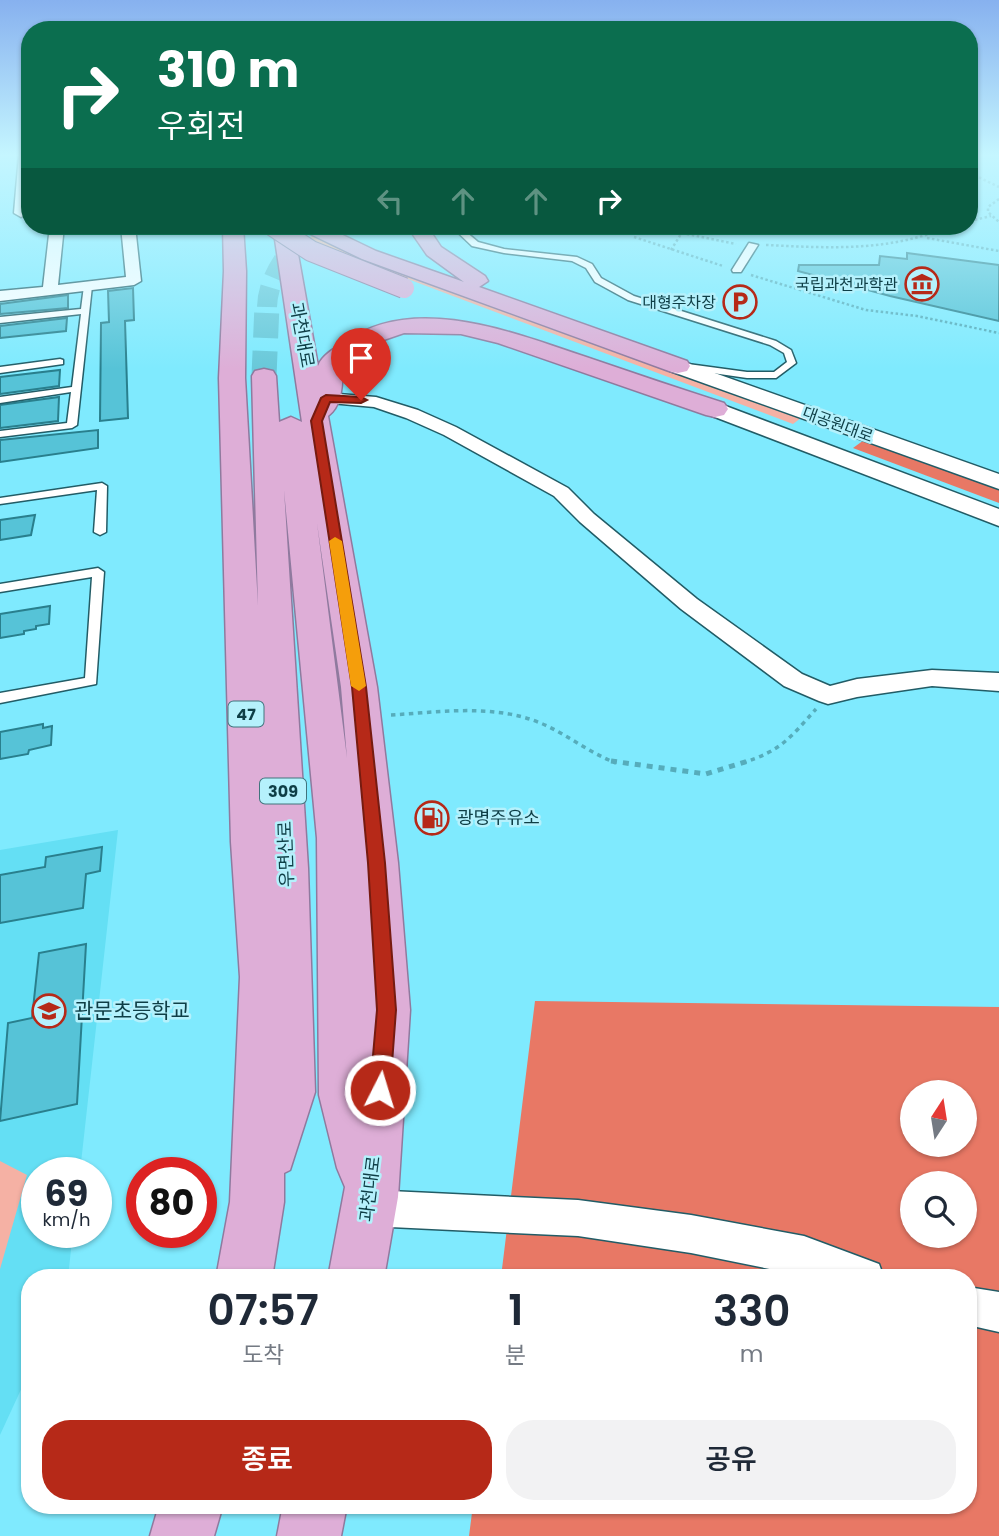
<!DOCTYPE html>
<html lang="ko">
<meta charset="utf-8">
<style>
:root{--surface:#fff;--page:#f2f2f3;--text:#1f2937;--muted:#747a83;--accent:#b62918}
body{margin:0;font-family:Poppins,"Noto Sans KR",sans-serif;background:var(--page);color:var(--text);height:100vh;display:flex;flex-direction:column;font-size:26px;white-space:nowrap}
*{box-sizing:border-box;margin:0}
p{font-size:23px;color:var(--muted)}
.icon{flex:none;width:38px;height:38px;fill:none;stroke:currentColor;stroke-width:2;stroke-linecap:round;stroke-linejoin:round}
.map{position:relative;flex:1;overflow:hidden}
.sheet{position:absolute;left:21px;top:1269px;width:956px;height:245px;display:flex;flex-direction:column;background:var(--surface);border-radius:28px;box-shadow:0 2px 5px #0004}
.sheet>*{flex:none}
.hud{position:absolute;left:21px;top:21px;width:957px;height:214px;border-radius:28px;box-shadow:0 2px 5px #0004;background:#0b6e4f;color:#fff;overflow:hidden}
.needle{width:46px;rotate:12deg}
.fabs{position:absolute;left:900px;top:1080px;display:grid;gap:14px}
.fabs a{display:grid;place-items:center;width:77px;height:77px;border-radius:50%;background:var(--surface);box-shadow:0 2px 5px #0004;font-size:35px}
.speed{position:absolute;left:21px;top:1157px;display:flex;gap:14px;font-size:35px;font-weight:700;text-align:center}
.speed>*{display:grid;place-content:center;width:91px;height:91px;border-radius:50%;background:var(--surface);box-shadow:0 2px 5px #0004;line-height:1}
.speed small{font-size:18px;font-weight:400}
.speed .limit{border:10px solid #d22;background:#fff;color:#111}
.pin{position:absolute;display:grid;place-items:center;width:60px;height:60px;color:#fff;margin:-72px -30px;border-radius:50% 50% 50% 0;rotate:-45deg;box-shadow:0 0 7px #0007}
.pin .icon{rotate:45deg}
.me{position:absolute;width:77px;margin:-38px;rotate:5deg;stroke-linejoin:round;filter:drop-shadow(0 0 5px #0008)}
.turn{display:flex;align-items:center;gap:24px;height:147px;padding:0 21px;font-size:32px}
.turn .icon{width:91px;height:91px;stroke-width:2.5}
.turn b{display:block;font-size:49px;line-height:60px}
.lanes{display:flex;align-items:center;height:66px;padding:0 21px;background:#0003;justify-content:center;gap:35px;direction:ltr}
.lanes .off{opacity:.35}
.eta{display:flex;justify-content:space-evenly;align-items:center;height:119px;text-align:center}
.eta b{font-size:42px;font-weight:600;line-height:49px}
.button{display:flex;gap:14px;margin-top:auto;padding:14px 21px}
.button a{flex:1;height:80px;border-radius:28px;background:var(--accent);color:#fff;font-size:28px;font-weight:600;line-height:80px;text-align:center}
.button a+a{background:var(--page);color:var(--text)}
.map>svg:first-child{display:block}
.built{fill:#64dff4}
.green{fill:#f5b1a4}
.forest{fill:#e87865;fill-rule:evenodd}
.building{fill:#56c3d7;stroke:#297f8d;stroke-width:2}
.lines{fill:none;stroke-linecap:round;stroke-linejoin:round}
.trunk-tunnel-far1{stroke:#68c8d9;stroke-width:20;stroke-dasharray:20 10;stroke-linecap:butt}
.trunk-tunnel{stroke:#68c8d9;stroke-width:25;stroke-dasharray:25 13;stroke-linecap:butt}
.service-casing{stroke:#225c66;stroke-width:3}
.pedestrian-casing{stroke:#225c66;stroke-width:3}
.minor-casing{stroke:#225c66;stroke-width:3}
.tertiary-casing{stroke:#225c66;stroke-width:3}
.trunk-casing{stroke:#8f7a9e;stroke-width:3}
.path-far2{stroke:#56acbb;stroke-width:2.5;stroke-dasharray:2.5 2.5;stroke-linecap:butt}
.path-far1{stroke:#56acbb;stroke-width:3.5;stroke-dasharray:4.5 4.5;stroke-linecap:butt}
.path{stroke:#56acbb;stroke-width:5;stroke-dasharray:6 6;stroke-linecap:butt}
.service{fill:#fff;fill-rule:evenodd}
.pedestrian{fill:#fff;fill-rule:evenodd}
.minor{fill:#fff;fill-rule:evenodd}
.tertiary{fill:#fff;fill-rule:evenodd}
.trunk{fill:#deaed7;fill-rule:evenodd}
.trunk-bridge-casing{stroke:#8f7a9e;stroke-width:22;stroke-linecap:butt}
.trunk-bridge{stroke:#deaed7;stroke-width:20}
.route{fill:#b62918;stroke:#761b10;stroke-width:2}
.slow{fill:#f59e0b}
.labels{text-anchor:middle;stroke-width:5;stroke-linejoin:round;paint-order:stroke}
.far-poi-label{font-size:16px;fill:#0e3e46;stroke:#b5f1fc;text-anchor:end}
.far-street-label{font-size:16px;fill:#0e3e46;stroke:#b5f1fc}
.shield{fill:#b5f1fc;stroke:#40747d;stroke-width:2}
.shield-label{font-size:16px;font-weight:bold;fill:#0e3e46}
.street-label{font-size:18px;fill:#0e3e46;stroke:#b5f1fc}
.poi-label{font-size:18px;fill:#0e3e46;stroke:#b5f1fc;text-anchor:start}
.near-poi-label{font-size:21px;fill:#0e3e46;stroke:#b5f1fc;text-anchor:start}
</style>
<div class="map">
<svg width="999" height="1536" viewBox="0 0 999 1536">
<rect width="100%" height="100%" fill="#7feafe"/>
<polygon class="built" points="118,830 80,1172 37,1172 37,1232 73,1232 68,1277 30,1278 30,1370 0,1435 0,850"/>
<g class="green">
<polygon points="314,235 801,418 793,424 304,240"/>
<polygon points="0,1161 27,1175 0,1269"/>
</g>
<g class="forest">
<polygon points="864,440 999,489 999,503 853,448"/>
<path d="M535 1001 999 1007V1536H469L473 1505H968V1278L501 1277ZM912 1092H964V1144H912ZM912 1183H964V1236H912Z"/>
</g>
<g class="building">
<polygon points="907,253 999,265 999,321 890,296 798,271 799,265 879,265 880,256 907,259"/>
<polygon points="133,288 134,320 125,321 128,418 100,421 101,323 109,322 108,291"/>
<polygon points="68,295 68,308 0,314 0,304"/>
<polygon points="67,318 66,331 0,338 0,326"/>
<polygon points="60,370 59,386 0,394 0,377"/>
<polygon points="59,397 58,421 0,428 0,405"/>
<polygon points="98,430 98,448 0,462 0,440"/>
<polygon points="35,515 31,535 0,540 0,520"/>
<polygon points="50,606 49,624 36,626 36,629 24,631 24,634 0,638 0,614"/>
<polygon points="43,724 43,728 52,726 51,745 29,750 28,754 0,759 0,732"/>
<polygon points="102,847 100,871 86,874 83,908 0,923 0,875 45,867 46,857"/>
<polygon points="86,944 77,1104 0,1121 8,1023 32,1018 39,953"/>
</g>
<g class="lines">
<path class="trunk-tunnel-far1" d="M267 307C268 274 290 251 309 226"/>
<polyline class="trunk-tunnel" points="264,376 267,305"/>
<defs>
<g id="service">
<polygon points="451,226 459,226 478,242 504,249 577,257 592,264 601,278 634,296 776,341 791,350 796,363 776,378 747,378 685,369 684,367 688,364 747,372 774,372 787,362 784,353 770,345 628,300 595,282 586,268 572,261 504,253 472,246"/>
<polygon points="88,284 92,286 77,425 72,428 0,437 0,431 67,423 71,392 0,403 0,397 72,387 81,314 0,323 0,317 81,309 84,286"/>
<polygon points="60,359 63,360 63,364 0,373 0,367"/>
<polygon points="102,483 107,486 106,532 100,535 94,532 97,490 0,504 0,498"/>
<polygon points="98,568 104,572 96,684 0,703 0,693 85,678 92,577 0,592 0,584"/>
</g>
<polygon id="pedestrian" points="749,243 758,245 741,272 733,272 732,270"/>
<g id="minor">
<polygon points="19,154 30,154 28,213 21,217 14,213"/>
<polygon points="50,226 64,226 58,285 126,277 121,226 135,226 141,281 134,285 0,301 0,291 43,287"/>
<polygon points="326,393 376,397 418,410 456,427 568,488 594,514 697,599 802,674 830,686 857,679 932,670 999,673 999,691 932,686 857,697 828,704 819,701 784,686 681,609 580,522 554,496 444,435 406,418 374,407 320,402 317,398 320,394"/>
<polygon points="369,1190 578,1200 691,1215 804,1236 879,1264 884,1278 814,1278 691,1253 578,1236 369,1226 356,1221 351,1208 356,1195"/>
<polygon points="968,1287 999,1292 999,1332 968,1325"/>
</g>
<g id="tertiary">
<polygon points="678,360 999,474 999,489 670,371 667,366 670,361"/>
<polygon points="715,402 999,509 999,526 707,414 704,409 707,404"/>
</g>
<g id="trunk">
<path d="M223 226H243L246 271 245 378 258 606 252 376 255 371 264 369 273 371 276 376 279 422 291 417 302 422 273 226H293L318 366C322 355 335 348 345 342 416 291 519 335 592 359 636 374 680 389 724 403L728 409 724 415 715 417 706 415 498 343 461 334 404 333 372 344 343 366C342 383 343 405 328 416L377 687 398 863 410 1010 398 1197 384 1278H328L345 1187 337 1168 319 1095 317 838 284 490 308 868 315 1092 290 1170 284 1173V1202L272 1278H216L230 1202 240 977 231 842 219 378 224 271ZM317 523 341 687 347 758Z"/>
<polygon points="299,226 324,226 376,251 464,282 427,255 407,226 427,226 441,247 485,276 488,281 479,287 687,361 690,366 687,371 678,373 669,371 362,259 302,230"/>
<polygon points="159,1505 223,1505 214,1536 150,1536"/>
<polygon points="283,1505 347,1505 341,1536 277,1536"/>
</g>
</defs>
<use href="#service" class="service-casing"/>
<use href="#pedestrian" class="pedestrian-casing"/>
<use href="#minor" class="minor-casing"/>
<use href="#tertiary" class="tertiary-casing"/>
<use href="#trunk" class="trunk-casing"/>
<g class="path-far2">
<polyline points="970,173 999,187"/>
<polyline points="999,199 988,207 988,212 999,222"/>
<polyline points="970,221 991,216"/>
<polyline points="682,233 736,244"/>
<polyline points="634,237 723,266"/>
<polyline points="927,238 999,251"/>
<path d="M766 245C830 248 890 252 950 226"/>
<polyline points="671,250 686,226"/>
<polyline points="751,275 866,310 917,316 999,333"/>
</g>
<g class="path-far1">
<path d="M391 715C442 712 497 703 545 725 569 736 590 753 616 763"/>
<path d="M742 763C781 751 790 738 816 709"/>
</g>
<polyline class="path" points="611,761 706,774 748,761"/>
<use href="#service" class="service"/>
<use href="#pedestrian" class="pedestrian"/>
<use href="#minor" class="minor"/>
<use href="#tertiary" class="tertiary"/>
<use href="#trunk" class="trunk"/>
<defs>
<polyline id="trunk-bridge" points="273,226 311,251 404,288"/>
</defs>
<use href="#trunk-bridge" class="trunk-bridge-casing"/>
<use href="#trunk-bridge" class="trunk-bridge"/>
</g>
<linearGradient id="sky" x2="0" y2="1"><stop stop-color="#87b1ef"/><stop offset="0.42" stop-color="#c5f6ff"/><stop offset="1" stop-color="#c5f6ff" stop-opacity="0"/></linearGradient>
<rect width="999" height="369" fill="url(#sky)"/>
<polygon class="route" points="326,395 361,397 367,400 361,403 330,402 322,421 366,687 385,863 396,1010 390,1090 387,1098 380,1101 373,1098 370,1090 377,1010 368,863 352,687 311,421 321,398"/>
<polygon class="slow" points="335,537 342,541 366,686 359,691 351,686 329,541"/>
<defs>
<symbol id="museum-ring" viewBox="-11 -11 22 22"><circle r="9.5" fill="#b5f1fc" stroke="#b62918" stroke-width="1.5"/><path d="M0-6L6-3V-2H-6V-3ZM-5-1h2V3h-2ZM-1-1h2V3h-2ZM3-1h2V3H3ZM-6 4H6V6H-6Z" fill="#b62918"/></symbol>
<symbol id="parking-ring" viewBox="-11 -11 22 22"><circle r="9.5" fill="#b5f1fc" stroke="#b62918" stroke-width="1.5"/><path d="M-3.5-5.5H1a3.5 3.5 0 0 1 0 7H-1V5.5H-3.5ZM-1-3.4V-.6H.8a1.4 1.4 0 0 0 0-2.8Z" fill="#b62918"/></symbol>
<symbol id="fuel-ring" viewBox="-11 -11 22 22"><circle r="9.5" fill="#b5f1fc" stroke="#b62918" stroke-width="1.5"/><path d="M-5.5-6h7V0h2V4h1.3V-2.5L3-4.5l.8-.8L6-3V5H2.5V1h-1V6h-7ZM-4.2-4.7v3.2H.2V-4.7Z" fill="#b62918"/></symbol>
<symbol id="school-ring" viewBox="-11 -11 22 22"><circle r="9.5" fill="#b5f1fc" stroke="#b62918" stroke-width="1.5"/><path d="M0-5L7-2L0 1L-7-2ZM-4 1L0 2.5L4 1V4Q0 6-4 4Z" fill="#b62918"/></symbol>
</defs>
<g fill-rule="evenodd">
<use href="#museum-ring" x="903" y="265" width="38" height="38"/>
<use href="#parking-ring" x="721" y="283" width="38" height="38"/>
<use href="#fuel-ring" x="413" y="799" width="38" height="38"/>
<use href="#school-ring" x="30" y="992" width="38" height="38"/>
</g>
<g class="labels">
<g class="far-poi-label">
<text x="898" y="290">국립과천과학관</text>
<text x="716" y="308">대형주차장</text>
</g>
<g class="far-street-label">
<text transform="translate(838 424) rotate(20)" y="6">대공원대로</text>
</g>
<g class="shield">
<rect x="228.5" y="701.5" width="35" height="25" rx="5"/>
<rect x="260" y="778.5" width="46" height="25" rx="5"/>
</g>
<g class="shield-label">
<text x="246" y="720">47</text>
<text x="283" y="797">309</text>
</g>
<g class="street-label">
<text transform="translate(302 335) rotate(80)" y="6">과천대로</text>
<text transform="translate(286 854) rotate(-92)" y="6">우면산로</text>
<text transform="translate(370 1189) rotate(-83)" y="6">과천대로</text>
</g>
<g class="poi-label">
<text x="457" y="824">광명주유소</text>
</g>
<g class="near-poi-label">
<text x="74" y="1018">관문초등학교</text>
</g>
</g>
</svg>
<div class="fabs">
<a><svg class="needle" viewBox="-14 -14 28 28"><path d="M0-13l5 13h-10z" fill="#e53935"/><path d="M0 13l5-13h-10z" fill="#747a83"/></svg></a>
<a><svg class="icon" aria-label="search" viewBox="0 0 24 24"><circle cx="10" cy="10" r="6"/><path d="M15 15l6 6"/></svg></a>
</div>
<div class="speed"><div>69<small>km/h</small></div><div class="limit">80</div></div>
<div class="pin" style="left:361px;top:400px;background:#d93025"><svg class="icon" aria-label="arrive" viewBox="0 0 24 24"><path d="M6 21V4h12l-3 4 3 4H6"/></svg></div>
<svg class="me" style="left:380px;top:1090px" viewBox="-20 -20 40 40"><circle r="17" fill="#b62918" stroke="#fff" stroke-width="3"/><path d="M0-11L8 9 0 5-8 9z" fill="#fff"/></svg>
<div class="hud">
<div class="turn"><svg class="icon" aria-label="right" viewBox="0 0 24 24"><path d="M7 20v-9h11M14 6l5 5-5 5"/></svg><div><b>310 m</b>우회전</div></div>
<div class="lanes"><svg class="icon off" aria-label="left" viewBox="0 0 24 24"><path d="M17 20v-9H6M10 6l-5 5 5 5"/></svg><svg class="icon off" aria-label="ahead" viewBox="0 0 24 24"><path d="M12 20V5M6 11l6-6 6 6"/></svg><svg class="icon off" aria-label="ahead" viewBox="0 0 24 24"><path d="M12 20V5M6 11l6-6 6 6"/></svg><svg class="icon" aria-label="right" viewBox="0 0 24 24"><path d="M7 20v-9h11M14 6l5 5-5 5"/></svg></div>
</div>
<section class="sheet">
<div class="eta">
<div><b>07:57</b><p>도착</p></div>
<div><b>1</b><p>분</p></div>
<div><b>330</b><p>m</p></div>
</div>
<div class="button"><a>종료</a><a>공유</a></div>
</section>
</div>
